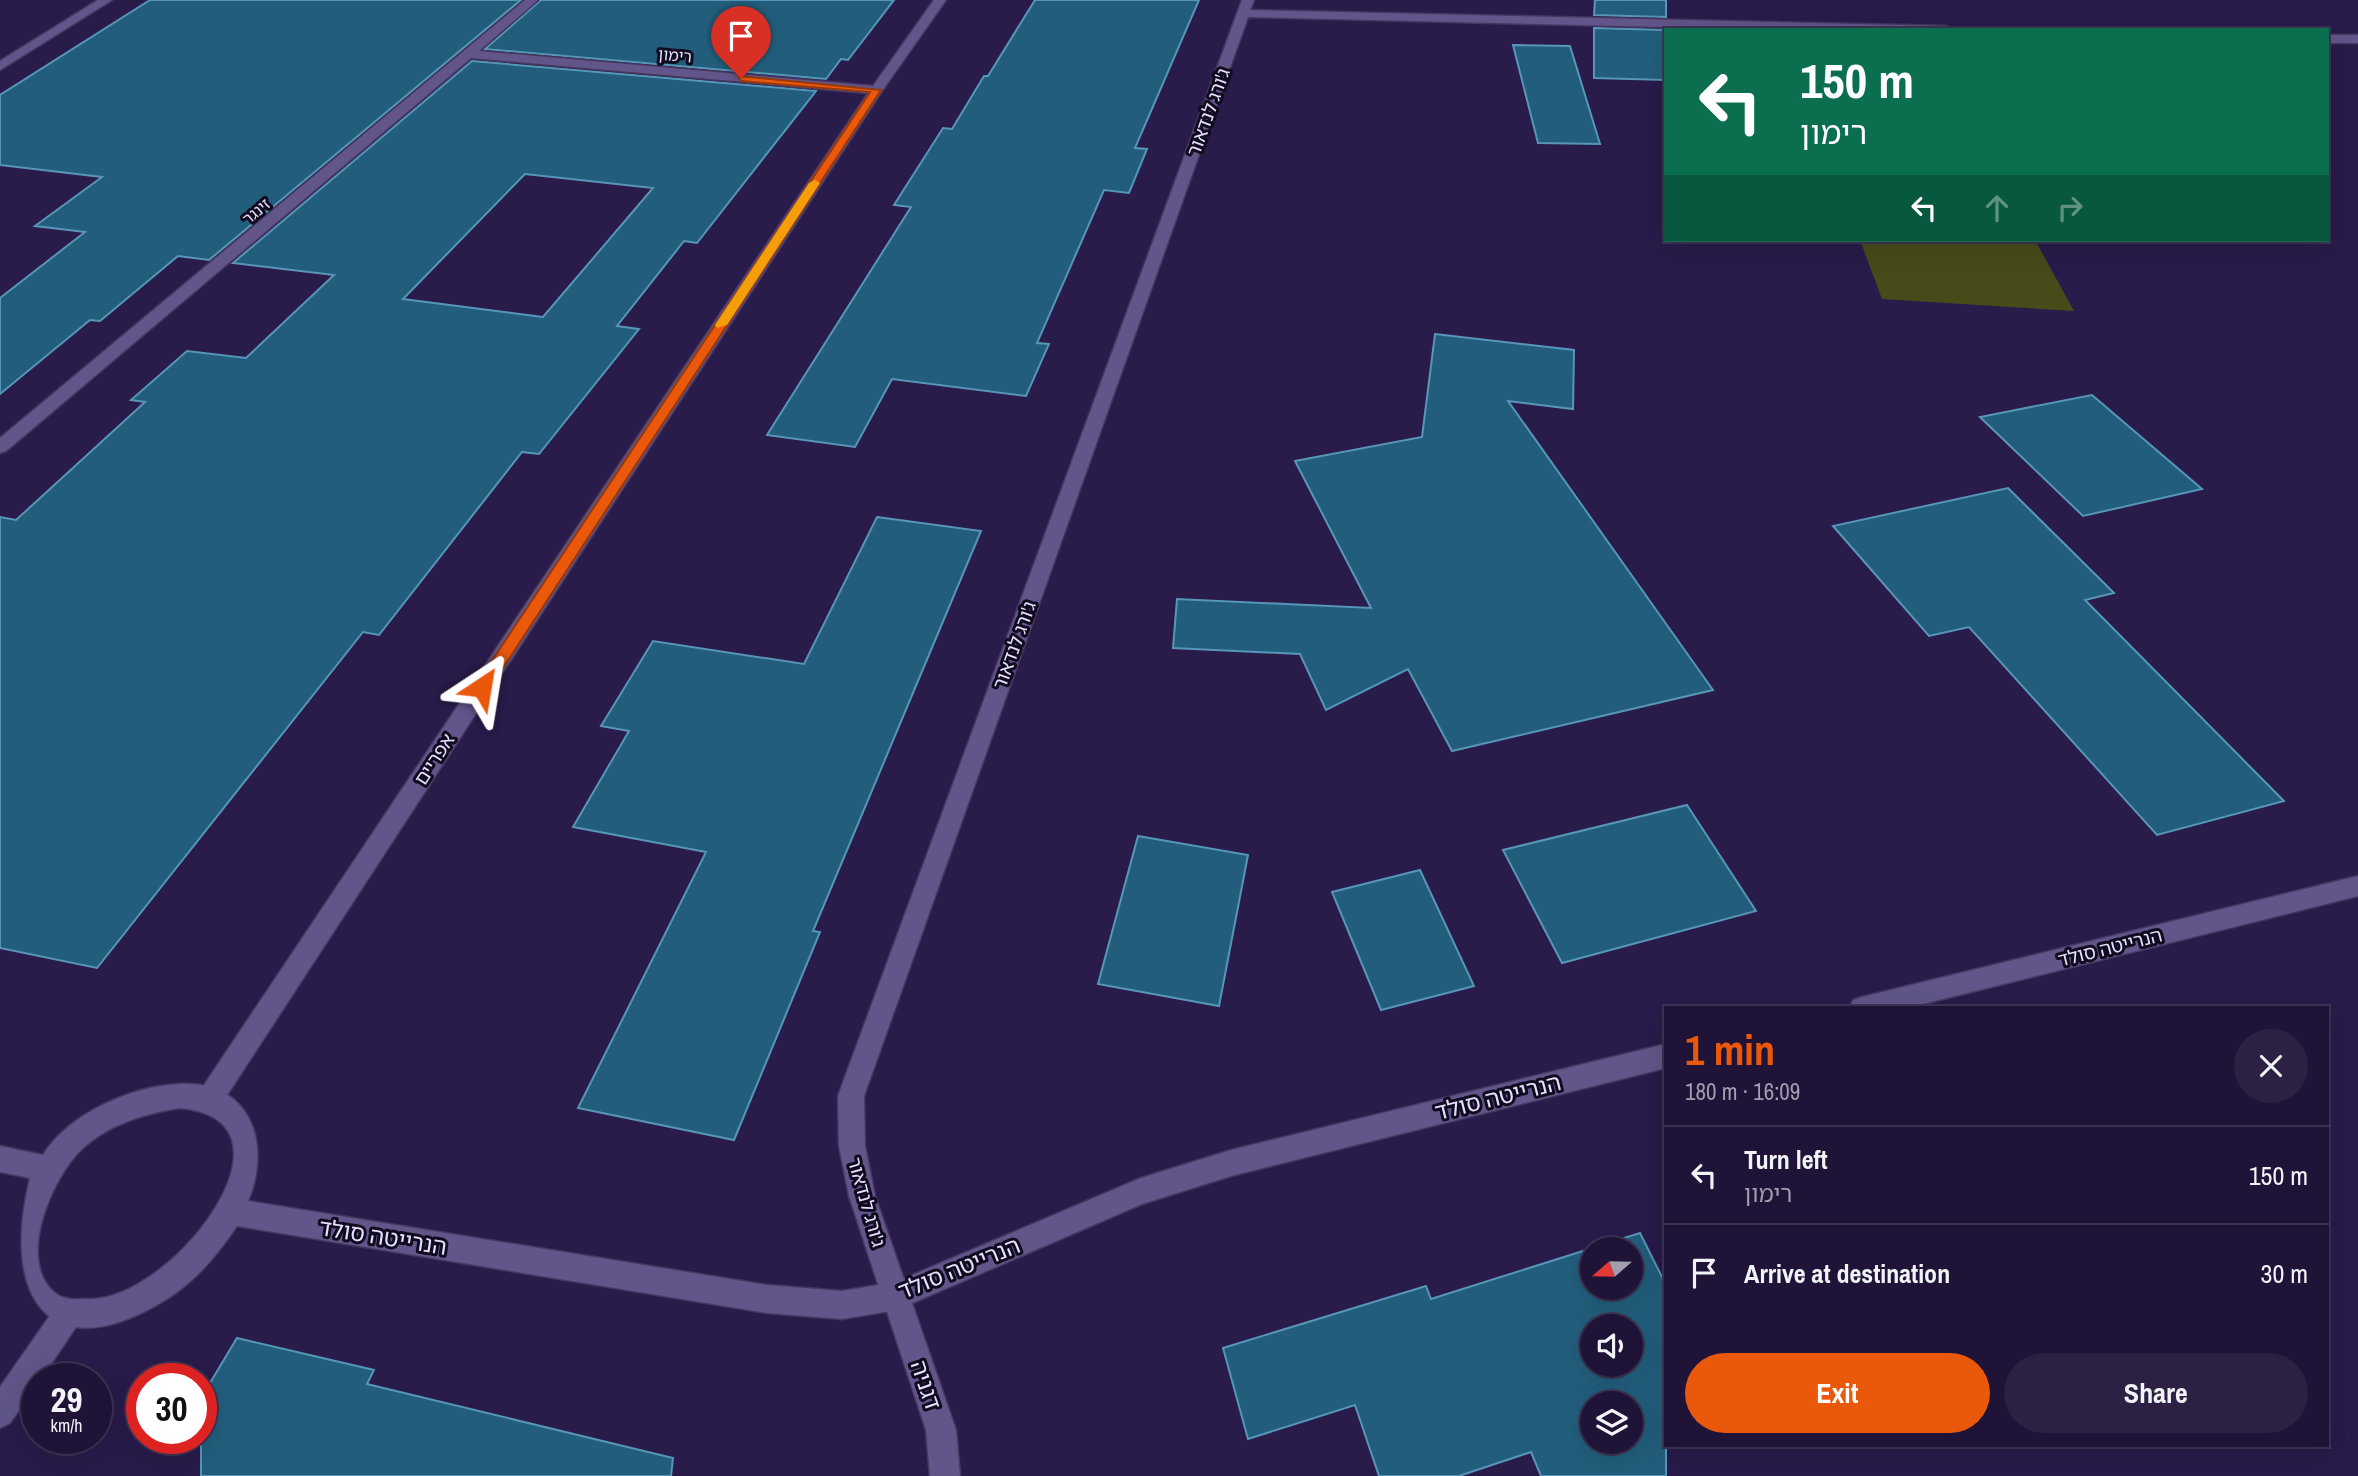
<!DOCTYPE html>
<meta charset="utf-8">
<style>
:root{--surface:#1f1438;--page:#2c2143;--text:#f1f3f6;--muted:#a19eae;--line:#3c3353;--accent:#ea580c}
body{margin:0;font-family:"Archivo Narrow","Noto Sans Hebrew",sans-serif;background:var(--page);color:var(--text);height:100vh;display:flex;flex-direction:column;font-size:26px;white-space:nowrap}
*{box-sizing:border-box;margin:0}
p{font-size:23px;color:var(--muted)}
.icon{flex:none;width:38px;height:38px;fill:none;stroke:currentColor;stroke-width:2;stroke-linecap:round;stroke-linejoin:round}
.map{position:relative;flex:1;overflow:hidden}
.panel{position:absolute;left:1664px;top:1006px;width:665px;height:441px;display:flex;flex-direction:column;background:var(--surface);border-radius:0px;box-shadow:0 7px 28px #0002,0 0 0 2px var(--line)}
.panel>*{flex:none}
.banner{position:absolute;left:1664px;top:28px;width:665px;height:214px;border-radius:0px;box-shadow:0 7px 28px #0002,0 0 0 2px var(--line);background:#0b6e4f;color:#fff;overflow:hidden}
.needle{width:46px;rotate:250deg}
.tools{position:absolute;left:1580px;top:1237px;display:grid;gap:14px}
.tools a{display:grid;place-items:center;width:63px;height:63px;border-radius:50%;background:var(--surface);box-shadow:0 7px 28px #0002,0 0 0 2px var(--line);font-size:35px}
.speed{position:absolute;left:21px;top:1363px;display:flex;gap:14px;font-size:35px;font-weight:700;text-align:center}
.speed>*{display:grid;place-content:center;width:91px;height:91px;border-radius:50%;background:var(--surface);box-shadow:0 7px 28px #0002,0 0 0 2px var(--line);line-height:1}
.speed small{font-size:18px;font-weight:400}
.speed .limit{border:10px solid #d22;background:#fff;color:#111}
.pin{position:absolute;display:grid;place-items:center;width:60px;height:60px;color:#fff;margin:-72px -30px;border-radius:50% 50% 50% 0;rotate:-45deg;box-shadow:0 0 7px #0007}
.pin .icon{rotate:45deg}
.me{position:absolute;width:77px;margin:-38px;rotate:33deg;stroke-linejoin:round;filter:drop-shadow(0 0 5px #0008)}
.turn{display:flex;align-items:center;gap:24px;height:147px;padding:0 21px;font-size:32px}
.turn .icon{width:91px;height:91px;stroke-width:2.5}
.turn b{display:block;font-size:49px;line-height:60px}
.lanes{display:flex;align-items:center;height:66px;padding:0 21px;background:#0003;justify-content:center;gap:35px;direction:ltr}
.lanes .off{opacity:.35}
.round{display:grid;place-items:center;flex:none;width:74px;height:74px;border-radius:37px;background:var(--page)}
.head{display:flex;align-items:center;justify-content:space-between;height:119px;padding:0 21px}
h1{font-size:42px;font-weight:700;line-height:52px;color:var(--accent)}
.cta{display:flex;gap:14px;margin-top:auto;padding:14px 21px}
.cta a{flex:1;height:80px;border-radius:42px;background:var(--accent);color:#fff;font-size:28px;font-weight:700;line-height:80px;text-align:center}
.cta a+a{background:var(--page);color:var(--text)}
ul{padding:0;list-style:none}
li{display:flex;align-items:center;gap:21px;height:98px;padding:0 21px;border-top:2px solid var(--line)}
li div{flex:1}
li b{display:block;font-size:26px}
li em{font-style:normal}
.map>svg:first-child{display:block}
.green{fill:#474b19}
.building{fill:#225e7c;stroke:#5796b8;stroke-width:2;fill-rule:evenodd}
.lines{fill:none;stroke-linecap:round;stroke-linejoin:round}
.minor-casing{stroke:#453760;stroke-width:3}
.tertiary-casing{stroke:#453760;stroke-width:3}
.minor{fill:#615589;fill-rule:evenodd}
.tertiary{fill:#615589;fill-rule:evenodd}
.route{fill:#ea580c;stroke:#983908;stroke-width:2}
.slow{fill:#f59e0b}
.labels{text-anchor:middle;stroke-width:6;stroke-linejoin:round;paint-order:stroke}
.far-street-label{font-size:16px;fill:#e5e0fe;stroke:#100b1f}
.street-label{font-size:19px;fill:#e5e0fe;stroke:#100b1f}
.near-street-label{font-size:23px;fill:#e5e0fe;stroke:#100b1f}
</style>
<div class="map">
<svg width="2358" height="1476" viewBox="0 0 2358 1476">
<rect width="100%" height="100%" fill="#291b4a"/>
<polygon class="green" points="1860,240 2035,240 2074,311 1882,299"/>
<g class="building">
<polygon points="150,0 521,0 209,260 178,256 100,321 90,320 0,394 0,298 85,232 35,226 102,177 0,165 0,95"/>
<polygon points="541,0 894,0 848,60 841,59 826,79 485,49"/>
<polygon points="1035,0 1199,0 1135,148 1147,149 1129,193 1104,190 1037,343 1049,344 1026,396 892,379 855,447 767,435 911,207 894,205 943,128 952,129 984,76 988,76"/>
<polygon points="1595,0 1666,0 1666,17 1594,15"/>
<polygon points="1594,28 1666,30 1666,80 1594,78"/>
<polygon points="1513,45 1570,46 1600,144 1538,143"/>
<path d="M472 61 816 91 697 243 684 241 617 326 639 329 539 454 522 452 379 635 363 632 97 968 0 948V517L16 520 145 402 131 400 187 351 246 358 334 275 233 263ZM525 174 653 188 543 317 403 299Z"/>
<polygon points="1435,334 1574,350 1573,409 1508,401 1713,690 1452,751 1408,669 1326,710 1300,654 1173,648 1177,599 1371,608 1295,461 1422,437"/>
<polygon points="2092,395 2202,489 2083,516 1980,417"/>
<polygon points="2008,488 2114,593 2085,600 2284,801 2157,835 1969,627 1929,636 1833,526"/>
<polygon points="877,517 981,531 813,931 820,932 734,1140 578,1108 706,852 573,827 629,731 601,726 653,641 804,664"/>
<polygon points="1687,805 1756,911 1562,963 1503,850"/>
<polygon points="1138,836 1248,855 1219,1006 1098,984"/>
<polygon points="1420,870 1474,986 1381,1010 1332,892"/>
<path d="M1640 1233 1666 1285V1476H1541L1531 1452 1459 1476H1379L1355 1405 1248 1439 1223 1348 1426 1286 1431 1299ZM1592 1250H1631V1288H1592ZM1592 1326H1631V1365H1592ZM1592 1404H1631V1442H1592Z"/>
<polygon points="237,1338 374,1370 367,1384 673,1458 671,1476 201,1476 201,1398"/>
</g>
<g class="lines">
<defs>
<g id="minor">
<polygon points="98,0 112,0 0,70 0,61"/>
<polygon points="525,0 538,0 479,51 873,86 934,0 946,0 882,91 218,1109 209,1112 200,1109 196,1100 200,1091 868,93 471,58 6,451 0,453 0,438"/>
<polygon points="1242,0 1254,0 1250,10 1946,26 1952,30 1788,30 1248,17 864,1096 865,1146 875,1196 956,1430 960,1476 930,1476 926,1430 849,1196 839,1146 838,1096"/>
<rect x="2328" y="35" width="30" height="8"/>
<polygon points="68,1300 78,1304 82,1314 78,1324 41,1379 37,1379 37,1385 10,1423 0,1428 0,1387 58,1304"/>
</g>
<g id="tertiary">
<polygon points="2358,876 2358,896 1907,1008 1850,1008 1853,1000 1862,997"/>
<path d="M1666 1044V1068L1231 1176 1142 1204 896 1310 842 1319 767 1313 237 1226C218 1254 196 1281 167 1299 51 1371 0 1300 30 1178L0 1172V1146L43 1155C68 1114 132 1086 179 1084 251 1080 272 1144 248 1201L767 1285 842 1291 896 1282 1141 1178 1231 1150ZM179 1108C311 1119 174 1298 91 1299 79 1299 65 1301 55 1293 15 1260 53 1176 82 1149 109 1124 144 1114 179 1108Z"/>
</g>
</defs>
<use href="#minor" class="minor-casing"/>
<use href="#tertiary" class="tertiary-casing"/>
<use href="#minor" class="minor"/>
<use href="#tertiary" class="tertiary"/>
</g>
<polygon class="route" points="738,76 881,90 488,691 477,691 477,683 870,92 741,81"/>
<polygon class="slow" points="815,180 820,183 727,325 717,328 715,325 809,183"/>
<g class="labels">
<g class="far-street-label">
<text transform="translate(675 55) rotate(5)" y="6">רימון</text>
<text transform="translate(256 211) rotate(-40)" y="6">זינגר</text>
</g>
<g class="street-label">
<text transform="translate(1208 112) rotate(-70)" y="7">ג'ורג לנדאור</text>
<text transform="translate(1014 645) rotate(-70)" y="7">ג'ורג לנדאור</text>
<text transform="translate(434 759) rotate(-57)" y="7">אפריים</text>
<text transform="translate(2110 947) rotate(-14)" y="7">הנרייטה סולד</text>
<text transform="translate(867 1202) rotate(74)" y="7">ג'ורג לנדאור</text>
</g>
<g class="near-street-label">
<text transform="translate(1498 1097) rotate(-14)" y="8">הנרייטה סולד</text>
<text transform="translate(383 1237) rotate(9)" y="8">הנרייטה סולד</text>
<text transform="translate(959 1268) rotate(-22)" y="8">הנרייטה סולד</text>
<text transform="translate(926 1385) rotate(71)" y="8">דגניה</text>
</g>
</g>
</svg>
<div class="tools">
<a><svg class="needle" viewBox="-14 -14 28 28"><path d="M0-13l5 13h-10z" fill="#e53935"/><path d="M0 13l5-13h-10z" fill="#a19eae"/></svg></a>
<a><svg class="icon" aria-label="sound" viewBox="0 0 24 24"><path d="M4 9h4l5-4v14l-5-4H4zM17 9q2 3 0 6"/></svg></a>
<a><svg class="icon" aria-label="layers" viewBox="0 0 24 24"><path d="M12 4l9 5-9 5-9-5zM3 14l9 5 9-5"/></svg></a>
</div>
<div class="speed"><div>29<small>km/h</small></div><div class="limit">30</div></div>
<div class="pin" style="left:741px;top:78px;background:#d93025"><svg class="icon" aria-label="arrive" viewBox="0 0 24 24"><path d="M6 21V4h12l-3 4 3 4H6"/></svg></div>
<svg class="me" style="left:482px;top:687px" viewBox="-20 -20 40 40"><path d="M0-17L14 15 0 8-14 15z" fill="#ea580c" stroke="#fff" stroke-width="4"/></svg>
<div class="banner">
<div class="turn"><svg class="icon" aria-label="left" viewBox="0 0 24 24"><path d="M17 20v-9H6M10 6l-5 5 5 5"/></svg><div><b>150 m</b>רימון</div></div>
<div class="lanes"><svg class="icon" aria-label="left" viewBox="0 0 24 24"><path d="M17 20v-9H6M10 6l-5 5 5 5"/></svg><svg class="icon off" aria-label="ahead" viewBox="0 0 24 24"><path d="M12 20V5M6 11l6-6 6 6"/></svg><svg class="icon off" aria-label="right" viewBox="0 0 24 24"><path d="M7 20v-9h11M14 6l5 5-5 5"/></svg></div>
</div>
<section class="panel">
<div class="head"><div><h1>1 min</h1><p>180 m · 16:09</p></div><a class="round"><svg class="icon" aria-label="close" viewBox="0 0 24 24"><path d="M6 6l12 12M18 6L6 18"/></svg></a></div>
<ul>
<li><svg class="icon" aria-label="left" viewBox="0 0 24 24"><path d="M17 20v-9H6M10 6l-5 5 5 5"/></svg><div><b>Turn left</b><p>רימון</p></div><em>150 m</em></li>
<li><svg class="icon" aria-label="arrive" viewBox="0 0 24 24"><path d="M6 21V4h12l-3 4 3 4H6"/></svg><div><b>Arrive at destination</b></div><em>30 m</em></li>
</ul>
<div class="cta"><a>Exit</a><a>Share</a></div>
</section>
</div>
